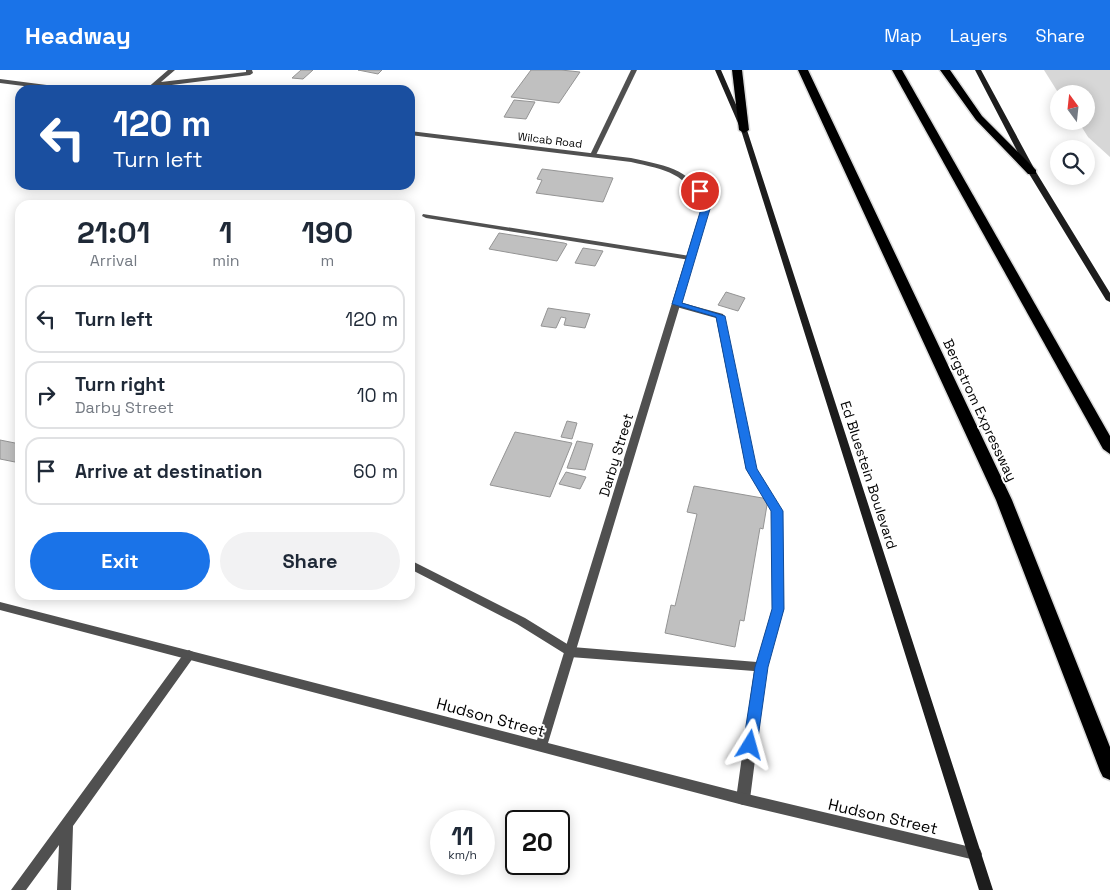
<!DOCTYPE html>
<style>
:root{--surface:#fff;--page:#f2f2f3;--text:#1f2937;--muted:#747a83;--line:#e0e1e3;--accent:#1a73e8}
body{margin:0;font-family:"Space Grotesk",sans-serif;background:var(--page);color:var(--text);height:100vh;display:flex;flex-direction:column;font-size:19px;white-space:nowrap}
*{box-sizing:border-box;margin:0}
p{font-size:16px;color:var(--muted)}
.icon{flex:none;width:28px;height:28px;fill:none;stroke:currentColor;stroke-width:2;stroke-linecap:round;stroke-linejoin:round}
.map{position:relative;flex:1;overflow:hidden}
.panel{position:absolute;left:15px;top:130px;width:400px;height:400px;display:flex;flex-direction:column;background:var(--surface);border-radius:15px;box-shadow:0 2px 12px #0003}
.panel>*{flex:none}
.hud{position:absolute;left:15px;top:15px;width:400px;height:105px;border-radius:15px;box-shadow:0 2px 12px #0003;background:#1a4fa0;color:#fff;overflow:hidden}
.needle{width:32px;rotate:345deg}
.tools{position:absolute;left:1050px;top:15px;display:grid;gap:10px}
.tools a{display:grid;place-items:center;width:45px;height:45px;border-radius:50%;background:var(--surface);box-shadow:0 2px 12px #0003;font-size:25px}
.speed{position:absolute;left:430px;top:740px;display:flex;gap:10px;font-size:25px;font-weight:700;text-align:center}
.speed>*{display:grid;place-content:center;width:65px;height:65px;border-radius:50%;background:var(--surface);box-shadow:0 2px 12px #0003;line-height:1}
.speed small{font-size:12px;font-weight:400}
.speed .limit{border:2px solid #111;border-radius:8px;background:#fff;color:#111}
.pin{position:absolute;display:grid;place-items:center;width:42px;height:42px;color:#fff;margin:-21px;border:2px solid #fff;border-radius:50%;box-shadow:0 1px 5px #0007}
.me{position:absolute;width:55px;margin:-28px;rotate:8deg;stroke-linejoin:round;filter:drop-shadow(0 0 4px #0008)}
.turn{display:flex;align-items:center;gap:18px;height:105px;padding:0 15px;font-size:22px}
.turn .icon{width:65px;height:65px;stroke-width:2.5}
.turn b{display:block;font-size:35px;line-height:42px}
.eta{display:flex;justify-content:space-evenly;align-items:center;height:85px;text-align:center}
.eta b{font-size:30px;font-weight:600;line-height:35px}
.button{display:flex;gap:10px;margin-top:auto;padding:10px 15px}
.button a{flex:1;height:58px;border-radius:30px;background:var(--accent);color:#fff;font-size:20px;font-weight:600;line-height:58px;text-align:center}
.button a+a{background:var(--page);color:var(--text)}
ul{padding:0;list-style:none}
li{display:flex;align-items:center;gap:15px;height:68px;margin:0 10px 8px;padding:0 5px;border:2px solid var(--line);border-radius:15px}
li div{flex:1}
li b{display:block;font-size:19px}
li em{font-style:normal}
header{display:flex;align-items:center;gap:30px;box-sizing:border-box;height:70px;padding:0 25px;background:var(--accent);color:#fff}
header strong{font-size:24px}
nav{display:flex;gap:28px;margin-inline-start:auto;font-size:18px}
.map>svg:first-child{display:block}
.green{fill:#d7d7d7}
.building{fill:#c0c0c0;stroke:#949494}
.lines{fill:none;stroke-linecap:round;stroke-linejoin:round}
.highway-casing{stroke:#dbdbdb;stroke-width:3}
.lane{fill:#505050;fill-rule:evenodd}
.street{fill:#505050;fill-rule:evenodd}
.secondary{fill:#1d1d1d;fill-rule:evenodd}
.highway{fill:#000;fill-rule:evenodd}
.route{fill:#1a73e8;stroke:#114b97}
.labels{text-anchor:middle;stroke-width:4;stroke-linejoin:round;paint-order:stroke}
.far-street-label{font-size:11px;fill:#000;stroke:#fff}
.street-label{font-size:14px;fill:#000;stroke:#fff}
.near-street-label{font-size:16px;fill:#000;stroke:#fff}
</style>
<header>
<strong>Headway</strong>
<nav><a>Map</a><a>Layers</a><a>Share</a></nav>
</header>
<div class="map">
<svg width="1110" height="820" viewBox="0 0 1110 820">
<rect width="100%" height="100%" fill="#fff"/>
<polygon class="green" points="1044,0 1110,0 1110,87 1088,67 1078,51 1086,51 1086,24 1059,24"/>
<g class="building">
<polygon points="301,0 313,0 303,9 292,8"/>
<polygon points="358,0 382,0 378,4"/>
<polygon points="531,0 561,0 580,2 559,33 511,27"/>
<polygon points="514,30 535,32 526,49 504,47"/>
<polygon points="542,99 613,108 603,132 536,123 542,110 537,109"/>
<polygon points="499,163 564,173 567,174 557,191 489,179"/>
<polygon points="583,178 603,181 595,196 575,193"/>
<polygon points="726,222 745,228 738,241 718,235"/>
<polygon points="548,238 568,241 590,244 585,258 564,255 566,248 561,247 556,258 541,256"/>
<polygon points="567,351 577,353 572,369 561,367"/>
<polygon points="515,362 572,373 550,427 490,415"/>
<polygon points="0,370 20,374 20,393 0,389"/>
<polygon points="577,371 593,374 585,400 567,398"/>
<polygon points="566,402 586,407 580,419 559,414"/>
<polygon points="694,416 768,429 763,459 760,458 744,551 740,550 735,577 665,563 671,535 675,536 697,444 687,442"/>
</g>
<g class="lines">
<defs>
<g id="highway">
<polygon points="732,0 742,0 749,60 744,63 739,60"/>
<polygon points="798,0 808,0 1012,430 1110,677 1110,710 1103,707 1100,701 996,430"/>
<polygon points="892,0 902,0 1110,366 1110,384 1103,379"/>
<polygon points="940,0 950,0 982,46 1036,100 1036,104 1028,104 976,50"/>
</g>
</defs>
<use href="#highway" class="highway-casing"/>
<g class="lane">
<polygon points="168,0 175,0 161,12 246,2 246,0 252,0 253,3 250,5 156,17 152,20 145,20"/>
<polygon points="631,0 637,0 596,85 591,86 590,85"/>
<polygon points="423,144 690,186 694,188 690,190 426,148 422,146"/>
<polygon points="673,232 679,232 723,244 724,246 756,399 782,441 784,539 767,597 750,729 748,733 743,735 738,733 736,729 754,601 570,587 517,554 410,499 410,490 525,548 572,577 757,592 772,539 772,441 746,399 716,248 673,236"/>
<polygon points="189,580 193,582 195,585 193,588 73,756 71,820 57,820 59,775 26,820 11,820 185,582"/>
</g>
<g class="street">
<polygon points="0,9 70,18 73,20 55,20 0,13"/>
<path d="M410 61 631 88C670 97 693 98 709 139L548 673 743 723 975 778 980 779 982 784 980 789 975 790 743 735 0 540V532L537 670 701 139C687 102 666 100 631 92L410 65Z"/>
</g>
<g class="secondary">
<polygon points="715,0 721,0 747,60 993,820 979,820 741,60"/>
<polygon points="975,0 981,0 1036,102 1110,223 1110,232 1106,230 1028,102"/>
</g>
<use href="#highway" class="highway"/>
</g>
<polygon class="route" points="697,119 704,121 710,139 682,233 725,246 757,399 783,441 784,539 768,597 757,675 755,679 750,681 745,679 743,675 755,597 772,539 771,441 746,399 716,247 672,234 701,139"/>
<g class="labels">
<g class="far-street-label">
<text transform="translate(550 70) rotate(7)" y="4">Wilcab Road</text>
</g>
<g class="street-label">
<text transform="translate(980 340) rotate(65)" y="5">Bergstrom Expressway</text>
<text transform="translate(616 385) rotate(-73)" y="5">Darby Street</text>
<text transform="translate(869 405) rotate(72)" y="5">Ed Bluestein Boulevard</text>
</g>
<g class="near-street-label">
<text transform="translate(491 647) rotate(15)" y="6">Hudson Street</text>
<text transform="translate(883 746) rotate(13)" y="6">Hudson Street</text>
</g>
</g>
</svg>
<div class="tools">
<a><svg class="needle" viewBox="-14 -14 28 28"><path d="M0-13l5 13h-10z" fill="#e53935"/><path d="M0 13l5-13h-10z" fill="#747a83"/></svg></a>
<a><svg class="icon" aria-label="search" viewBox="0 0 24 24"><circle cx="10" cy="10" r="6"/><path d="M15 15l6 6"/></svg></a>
</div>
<div class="speed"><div>11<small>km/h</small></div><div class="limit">20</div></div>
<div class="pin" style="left:700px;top:121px;background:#d93025"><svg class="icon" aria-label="arrive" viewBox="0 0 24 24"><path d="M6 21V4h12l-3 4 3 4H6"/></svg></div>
<svg class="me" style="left:750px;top:675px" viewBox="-20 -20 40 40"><path d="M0-17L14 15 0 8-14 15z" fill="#1a73e8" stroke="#fff" stroke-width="4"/></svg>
<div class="hud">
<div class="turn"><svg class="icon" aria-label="left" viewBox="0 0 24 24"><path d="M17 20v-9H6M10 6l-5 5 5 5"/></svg><div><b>120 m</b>Turn left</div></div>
</div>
<section class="panel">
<div class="eta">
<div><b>21:01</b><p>Arrival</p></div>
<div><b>1</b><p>min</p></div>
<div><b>190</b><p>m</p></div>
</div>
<ul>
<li><svg class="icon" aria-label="left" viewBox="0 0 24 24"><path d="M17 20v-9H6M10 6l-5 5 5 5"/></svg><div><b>Turn left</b></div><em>120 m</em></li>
<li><svg class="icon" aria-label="right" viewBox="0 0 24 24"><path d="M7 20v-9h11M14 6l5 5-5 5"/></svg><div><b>Turn right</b><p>Darby Street</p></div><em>10 m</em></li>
<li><svg class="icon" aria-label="arrive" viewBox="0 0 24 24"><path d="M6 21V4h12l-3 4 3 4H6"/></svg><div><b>Arrive at destination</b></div><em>60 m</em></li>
</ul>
<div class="button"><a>Exit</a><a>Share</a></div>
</section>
</div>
